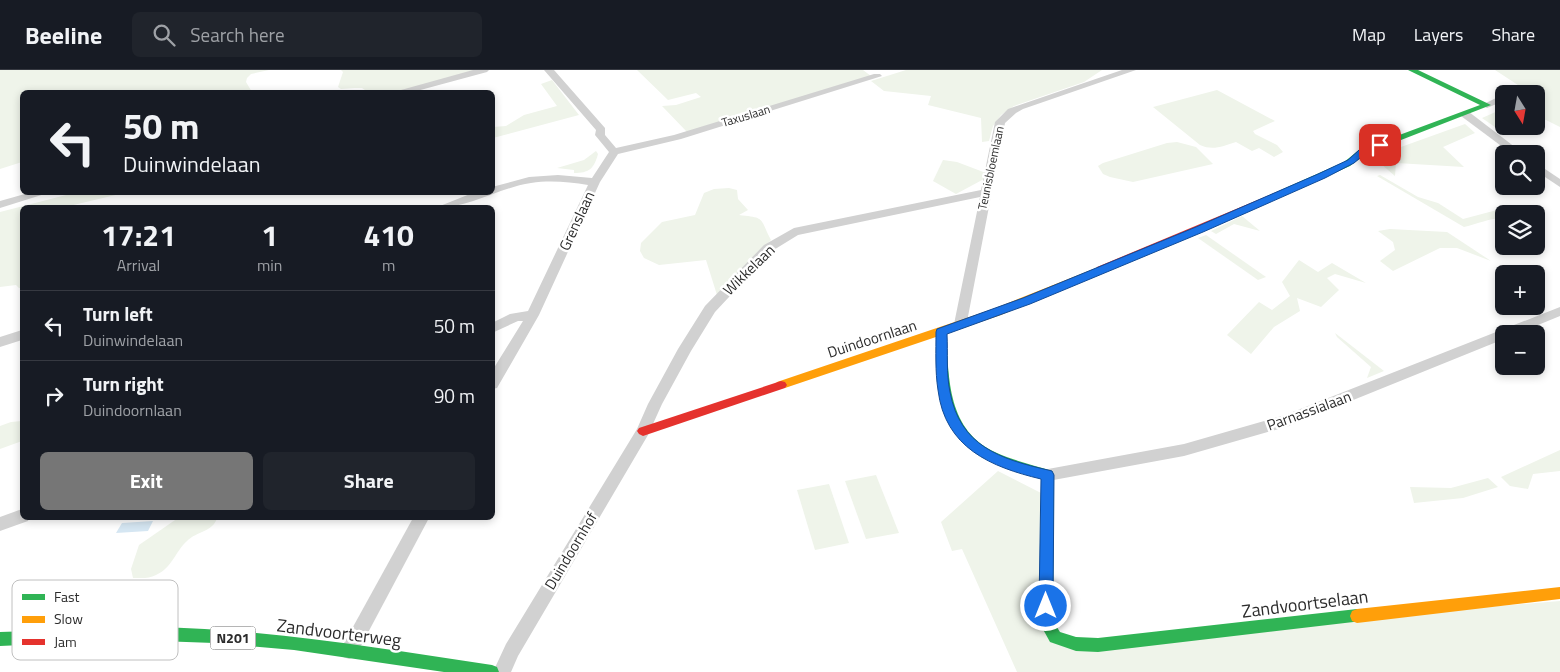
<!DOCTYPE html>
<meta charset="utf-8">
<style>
:root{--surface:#171b24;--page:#20242c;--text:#f1f3f6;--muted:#9ea1a6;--line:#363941;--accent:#767676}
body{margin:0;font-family:"Titillium Web",sans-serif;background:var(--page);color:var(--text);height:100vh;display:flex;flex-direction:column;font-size:19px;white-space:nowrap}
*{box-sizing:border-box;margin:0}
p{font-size:16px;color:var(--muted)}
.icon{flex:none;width:28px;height:28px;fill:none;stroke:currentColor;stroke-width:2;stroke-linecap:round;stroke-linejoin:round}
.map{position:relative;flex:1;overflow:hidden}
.panel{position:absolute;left:20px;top:135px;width:475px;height:315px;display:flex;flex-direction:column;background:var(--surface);border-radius:8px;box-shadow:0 2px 8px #0003}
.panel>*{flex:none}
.top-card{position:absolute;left:20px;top:20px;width:475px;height:105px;border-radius:8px;box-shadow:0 2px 8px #0003;background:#171b24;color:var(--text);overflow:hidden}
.needle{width:32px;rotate:169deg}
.controls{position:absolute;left:1495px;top:15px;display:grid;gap:10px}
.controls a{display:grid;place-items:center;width:50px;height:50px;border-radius:8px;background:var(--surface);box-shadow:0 2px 8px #0003;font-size:25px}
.pin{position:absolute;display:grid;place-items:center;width:42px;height:42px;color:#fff;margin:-21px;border-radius:10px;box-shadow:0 2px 8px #0006}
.me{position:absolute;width:55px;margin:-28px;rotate:0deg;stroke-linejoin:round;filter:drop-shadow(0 0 4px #0008)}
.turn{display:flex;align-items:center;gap:18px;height:105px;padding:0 20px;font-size:22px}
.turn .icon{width:65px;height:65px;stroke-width:2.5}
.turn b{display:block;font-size:35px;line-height:42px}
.eta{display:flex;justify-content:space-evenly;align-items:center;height:85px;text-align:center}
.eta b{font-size:30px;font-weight:700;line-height:35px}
.button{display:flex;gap:10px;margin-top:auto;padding:10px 20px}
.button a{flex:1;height:58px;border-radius:8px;background:var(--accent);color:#fff;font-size:20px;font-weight:700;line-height:58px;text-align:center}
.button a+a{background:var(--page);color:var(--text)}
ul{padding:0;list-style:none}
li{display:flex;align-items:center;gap:15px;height:70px;padding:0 20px;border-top:1px solid var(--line)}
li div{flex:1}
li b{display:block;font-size:19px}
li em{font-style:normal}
header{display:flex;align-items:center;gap:30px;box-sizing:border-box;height:70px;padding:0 25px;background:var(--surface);border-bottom:1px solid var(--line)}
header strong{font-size:24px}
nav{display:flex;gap:28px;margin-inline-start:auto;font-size:18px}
.search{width:350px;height:45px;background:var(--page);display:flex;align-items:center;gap:12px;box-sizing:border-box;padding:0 18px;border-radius:8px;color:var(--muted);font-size:19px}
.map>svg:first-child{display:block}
.green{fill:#eff4ea}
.water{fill:#d5e6f2}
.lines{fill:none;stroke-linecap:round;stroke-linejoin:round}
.street{fill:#d1d1d1;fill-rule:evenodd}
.fast{fill:#30b455;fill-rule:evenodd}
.slow{fill:#ff9f0a;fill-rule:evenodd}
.jam{fill:#e5322d;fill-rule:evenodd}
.route{fill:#1a73e8;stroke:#114b97}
.labels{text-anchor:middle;stroke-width:5;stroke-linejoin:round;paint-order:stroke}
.far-street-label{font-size:12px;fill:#2c2c2c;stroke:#fff}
.shield{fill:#fff;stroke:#6b6b6b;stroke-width:1}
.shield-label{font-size:14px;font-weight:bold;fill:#2c2c2c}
.street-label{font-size:15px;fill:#2c2c2c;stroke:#fff}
.near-street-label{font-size:18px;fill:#2c2c2c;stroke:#fff}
.key{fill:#fff;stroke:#c0c0c0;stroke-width:1}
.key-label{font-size:14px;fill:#2c2c2c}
</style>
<header>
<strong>Beeline</strong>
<div class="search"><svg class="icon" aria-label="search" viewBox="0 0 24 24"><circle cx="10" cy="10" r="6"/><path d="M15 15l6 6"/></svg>Search here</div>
<nav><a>Map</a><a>Layers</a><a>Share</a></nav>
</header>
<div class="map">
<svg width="1560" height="602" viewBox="0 0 1560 602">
<rect width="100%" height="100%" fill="#fff"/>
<g class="green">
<polygon points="0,0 269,0 251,4 247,8 246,12 252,22 22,22 22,92 0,99"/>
<polygon points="341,0 475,0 398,22 368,22 362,18 355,18 341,19 338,17 343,2"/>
<polygon points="637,0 863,0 871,6 687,62 662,36 676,35 701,27 696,23 668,30"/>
<polygon points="906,0 1102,0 1084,12 1014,36 1001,45 993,56 989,71 982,72 981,48 928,35 931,26 884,21 871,11"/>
<polygon points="1495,0 1560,0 1560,57 1546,50 1536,48 1536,24 1515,24 1514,21 1524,19"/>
<polygon points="552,10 579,45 493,68 493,57 506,56 524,45 557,36 541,14"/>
<path d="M1217 20 1275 51 1253 61 1255 64 1277 75 1283 82 1274 87 1259 78 1252 81 1236 72C1223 76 1213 81 1200 75L1153 37Z"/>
<polygon points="1504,36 1504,56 1516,56 1514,62 1505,64 1482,48 1500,40"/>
<polygon points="1465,54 1475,63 1443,77 1464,97 1396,93 1395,106 1373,87"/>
<polygon points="1177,72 1196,77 1213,94 1133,112 1110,107 1103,104 1098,96 1103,93 1167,73"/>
<path d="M596 81 598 84C594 99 589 103 574 103V100L557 98 584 90Z"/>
<polygon points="943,90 957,92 986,103 984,109 956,124 933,111"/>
<path d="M1380 105 1418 127 1438 133 1463 149 1512 136V144H1504V148C1489 148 1478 154 1464 157L1377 106Z"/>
<path d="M729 118 737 120 738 129 748 140 739 145C767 148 759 148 771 170L717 225 706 190 659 195 644 188 640 181 641 173 662 152 695 145 704 123 714 119Z"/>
<polygon points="74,123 124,123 65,137 22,138 22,218 19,218 16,215 0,217 0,142"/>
<polygon points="1242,146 1260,161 1234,154 1216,164 1211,161"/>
<polygon points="1390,159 1447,162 1491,191 1457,178 1440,178 1393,201 1380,191 1395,180 1393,172 1378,161"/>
<polygon points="1206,165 1266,207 1258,210 1198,168"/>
<polygon points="1299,190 1318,202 1332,193 1366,213 1335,204 1327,208 1339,220 1321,237 1297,228 1300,241 1274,257 1251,284 1227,265 1259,232 1272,240 1290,226 1282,212"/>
<polygon points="1335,263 1384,301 1367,308 1371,297 1337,267"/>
<polygon points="22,351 22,371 0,379 0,356 11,352"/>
<polygon points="1560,380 1560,401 1533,404 1528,419 1510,416 1501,407"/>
<polygon points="998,401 1041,423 1052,573 1560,531 1560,602 1017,602 962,479 952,481 941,452"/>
<polygon points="876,405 899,463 866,469 845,411"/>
<polygon points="1488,408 1498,417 1463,428 1414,433 1410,417 1451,418"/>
<polygon points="829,414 849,473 815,480 797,420"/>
<path d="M178 448H217C213 462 197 461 187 471 175 482 172 498 156 505 149 509 141 508 133 508L131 499 139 475Z"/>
</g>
<polygon class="water" points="153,451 148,461 116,463 122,453"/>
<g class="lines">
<g class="street">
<polygon points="473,0 489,0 487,2 413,22 399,22 401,20"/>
<path d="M544 0H554L605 58V65L616 78 674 65 874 4H880L882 6 681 69 618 84 600 112 539 245 497 318 492 319V301L523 251H518L492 263V253L510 244 528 241 588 115C569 112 550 110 531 113 498 118 469 138 435 138L475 122H492V117L529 107 558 105 592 108 609 82 595 65 596 60Z"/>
<polygon points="1122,0 1136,0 1023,39 1016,43 1005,53 966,257 956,257 954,254 980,127 798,165 772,181 715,242 691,281 662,334 648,365 518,586 511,602 493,602 506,574 637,359 648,334 678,279 705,236 764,175 794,158 981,120 995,52 1008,39"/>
<polygon points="1498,27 1503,30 1501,32 1487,38 1482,35"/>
<polygon points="1465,41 1469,42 1524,84 1512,84 1461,46 1460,44"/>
<polygon points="1536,93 1560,109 1560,117 1536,101"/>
<polygon points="32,122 51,122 0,138 0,131"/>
<polygon points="1560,237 1560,246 1516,264 1504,264 1504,269 1289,356 1184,386 1048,411 1043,409 1040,405 1043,401 1048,399 1184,374 1285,345"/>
<polygon points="22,260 22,270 0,277 0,267"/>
<polygon points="22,439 22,448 29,448 28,451 0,461 0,447"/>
<polygon points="413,448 429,448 355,587 349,589 343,587 340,581 343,575"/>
</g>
<g class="fast">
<polygon points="1408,0 1418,0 1491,35 1365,84 1350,96 1287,124 1281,124 1281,120 1344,92 1359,80 1480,35"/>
<path d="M941 258 946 262C949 309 947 361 997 383 1015 391 1034 395 1052 401L1054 405 1053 551 1060 562 1076 567 1098 568 1357 539 1362 541 1364 546 1362 551 1098 582 1076 581 1050 572 1039 552 1042 408C946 380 940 358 936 262Z"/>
<path d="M153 557C267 559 379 578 492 595L497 597 499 602H444L294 580 214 573 131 570 0 576V562Z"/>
</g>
<g class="slow">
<polygon points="1101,196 1105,197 1106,199 1105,201 1001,245 785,318 777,318 775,315 777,312 993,239"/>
<polygon points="1560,517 1560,529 1357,553 1352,551 1350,546 1352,541 1357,539"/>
</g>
<g class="jam">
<polygon points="1284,119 1289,122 1287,124 1105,201 1097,201 1096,199 1097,197"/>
<polygon points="781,311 785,312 787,315 785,318 643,366 639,364 637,361 639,358"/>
</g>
</g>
<path class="route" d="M1380 73 1384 75 1383 77 1365 84 1354 93 1325 108 1203 162 1030 234 947 264C948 283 946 303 950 322 960 376 1000 389 1048 400L1052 401 1054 405 1053 536 1051 540 1046 542 1041 540 1039 536 1041 409C991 397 945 378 938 320 935 301 936 281 936 262L937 259 1023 228 1196 157 1318 104 1348 90 1359 80Z"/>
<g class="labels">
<g class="far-street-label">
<text transform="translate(746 46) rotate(-17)" y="4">Taxuslaan</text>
<text transform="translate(991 98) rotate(-78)" y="4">Teunisbloemlaan</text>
</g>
<rect class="shield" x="210.5" y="556.5" width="45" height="23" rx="4"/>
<g class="shield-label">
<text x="233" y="573">N201</text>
</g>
<g class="street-label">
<text transform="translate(577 151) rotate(-65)" y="5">Grenslaan</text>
<text transform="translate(749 200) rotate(-44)" y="5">Wikkelaan</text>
<text transform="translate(872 269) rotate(-18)" y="5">Duindoornlaan</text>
<text transform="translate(1309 341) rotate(-20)" y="5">Parnassialaan</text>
<text transform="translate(571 481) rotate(-59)" y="5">Duindoornhof</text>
</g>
<g class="near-street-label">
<text transform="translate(1305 534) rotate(-7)" y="6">Zandvoortselaan</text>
<text transform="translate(339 563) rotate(7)" y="6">Zandvoorterweg</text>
</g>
</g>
<rect x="12" y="510" width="166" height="80" rx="8" class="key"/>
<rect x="22" y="524" width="23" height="6" fill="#30b455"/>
<rect x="22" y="546" width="23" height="7" fill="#ff9f0a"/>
<rect x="22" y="569" width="23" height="6" fill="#e5322d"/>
<g class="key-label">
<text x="54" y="532">Fast</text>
<text x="54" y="554">Slow</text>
<text x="54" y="577">Jam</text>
</g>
</svg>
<div class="controls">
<a><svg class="needle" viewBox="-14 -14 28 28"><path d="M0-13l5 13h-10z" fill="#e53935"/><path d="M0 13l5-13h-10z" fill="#9ea1a6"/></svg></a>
<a><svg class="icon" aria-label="search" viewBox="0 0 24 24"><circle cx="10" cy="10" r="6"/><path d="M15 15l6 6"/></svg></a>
<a><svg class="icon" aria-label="layers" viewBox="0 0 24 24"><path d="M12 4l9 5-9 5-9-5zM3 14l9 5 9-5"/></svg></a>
<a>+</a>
<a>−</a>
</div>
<div class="pin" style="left:1380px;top:75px;background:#d93025"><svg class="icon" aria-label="arrive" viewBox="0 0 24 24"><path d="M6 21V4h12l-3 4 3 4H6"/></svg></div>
<svg class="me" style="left:1046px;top:536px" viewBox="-20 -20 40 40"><circle r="17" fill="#1a73e8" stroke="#fff" stroke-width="3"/><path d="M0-11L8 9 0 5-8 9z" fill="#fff"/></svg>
<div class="top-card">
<div class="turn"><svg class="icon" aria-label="left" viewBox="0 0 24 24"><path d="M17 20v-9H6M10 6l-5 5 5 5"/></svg><div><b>50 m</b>Duinwindelaan</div></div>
</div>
<section class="panel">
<div class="eta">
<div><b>17:21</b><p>Arrival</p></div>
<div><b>1</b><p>min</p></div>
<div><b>410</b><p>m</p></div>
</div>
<ul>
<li><svg class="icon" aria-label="left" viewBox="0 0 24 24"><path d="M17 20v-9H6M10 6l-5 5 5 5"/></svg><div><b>Turn left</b><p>Duinwindelaan</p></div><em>50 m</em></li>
<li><svg class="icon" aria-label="right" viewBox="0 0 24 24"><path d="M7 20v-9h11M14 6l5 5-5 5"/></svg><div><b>Turn right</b><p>Duindoornlaan</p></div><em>90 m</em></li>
</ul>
<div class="button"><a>Exit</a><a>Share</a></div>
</section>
</div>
